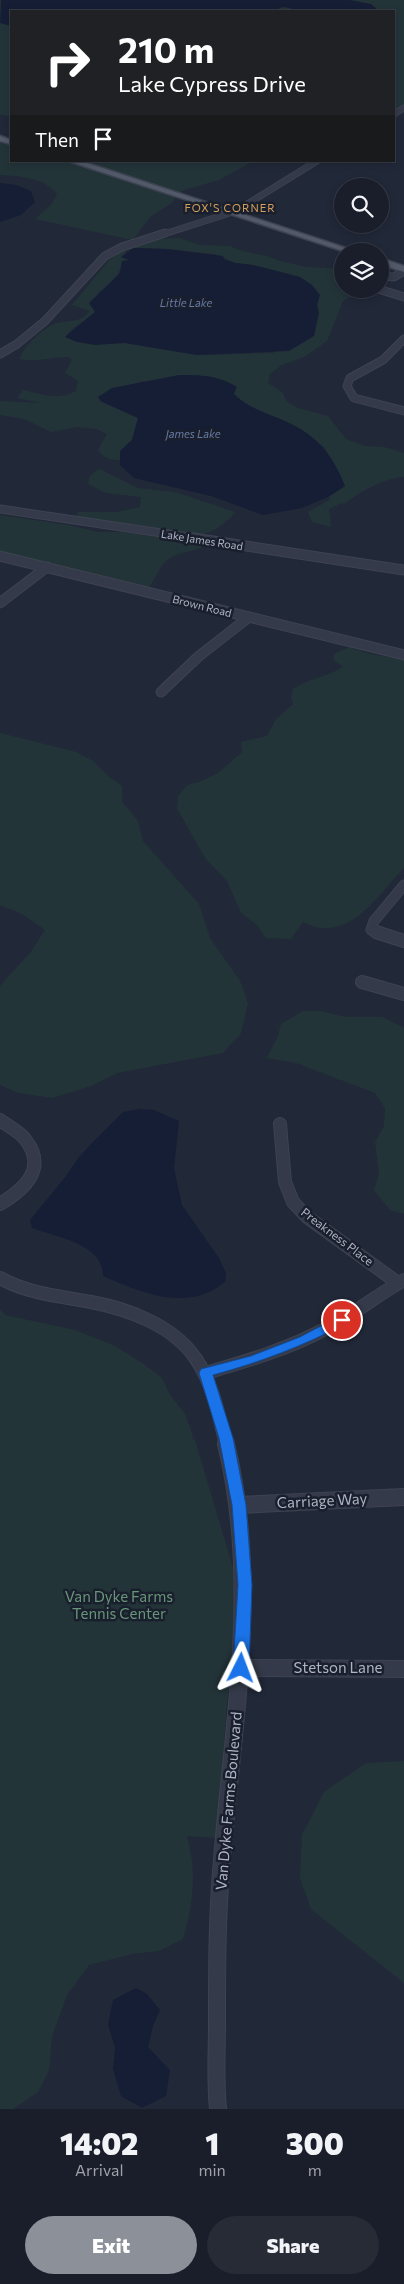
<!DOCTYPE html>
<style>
:root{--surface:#191e2a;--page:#262b36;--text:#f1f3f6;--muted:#9fa2a8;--line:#373c47;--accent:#8c9099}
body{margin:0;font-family:Commissioner,sans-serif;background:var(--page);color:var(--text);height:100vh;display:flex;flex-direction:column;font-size:19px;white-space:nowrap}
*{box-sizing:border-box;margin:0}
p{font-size:16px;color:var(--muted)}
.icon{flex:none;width:28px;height:28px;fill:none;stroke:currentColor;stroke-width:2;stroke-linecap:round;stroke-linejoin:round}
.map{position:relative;height:2109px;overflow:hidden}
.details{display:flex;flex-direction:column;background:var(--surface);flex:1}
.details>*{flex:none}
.hud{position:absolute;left:10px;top:10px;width:385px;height:152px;border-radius:0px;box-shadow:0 2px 8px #0003,0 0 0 1px var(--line);background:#202124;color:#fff;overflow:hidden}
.fabs{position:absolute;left:334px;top:178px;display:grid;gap:10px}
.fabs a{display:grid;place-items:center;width:55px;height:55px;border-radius:50%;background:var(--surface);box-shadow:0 2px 8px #0003,0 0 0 1px var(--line);font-size:25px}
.pin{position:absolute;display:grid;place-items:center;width:42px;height:42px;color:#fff;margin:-21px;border:2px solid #fff;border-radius:50%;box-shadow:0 1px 5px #0007}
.me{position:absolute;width:55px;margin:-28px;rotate:3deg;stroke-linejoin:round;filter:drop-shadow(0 0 4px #0008)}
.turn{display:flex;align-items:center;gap:18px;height:105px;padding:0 25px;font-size:22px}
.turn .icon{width:65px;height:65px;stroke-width:2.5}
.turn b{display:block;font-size:35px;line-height:42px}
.then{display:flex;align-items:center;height:48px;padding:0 25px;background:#0003;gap:10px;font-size:19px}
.eta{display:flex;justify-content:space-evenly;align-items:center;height:85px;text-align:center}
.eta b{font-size:30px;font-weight:800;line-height:35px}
.primary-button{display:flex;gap:10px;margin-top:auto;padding:10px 25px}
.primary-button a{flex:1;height:58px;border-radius:30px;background:var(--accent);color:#fff;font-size:20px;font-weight:800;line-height:58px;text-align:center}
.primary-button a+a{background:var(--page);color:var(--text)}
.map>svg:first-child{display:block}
.green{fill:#233439}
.water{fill:#151e35}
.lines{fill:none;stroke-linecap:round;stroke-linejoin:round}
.minor-far4-casing{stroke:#3e4352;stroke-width:7}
.minor-far3-casing{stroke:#3e4352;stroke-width:9}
.minor-far2-casing{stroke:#3e4352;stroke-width:11}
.minor-far1-casing{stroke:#3e4352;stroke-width:14}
.minor-casing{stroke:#3e4352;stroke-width:18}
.major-casing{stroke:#3e4352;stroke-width:3}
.minor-far4{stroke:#343a49;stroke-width:5.5}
.minor-far3{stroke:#343a49;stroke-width:7}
.minor-far2{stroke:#343a49;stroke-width:9}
.minor-far1{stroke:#343a49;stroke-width:12}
.minor{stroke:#343a49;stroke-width:16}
.major{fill:#525969;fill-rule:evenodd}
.route{fill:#1a73e8;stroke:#114b97}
.labels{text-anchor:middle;stroke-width:5;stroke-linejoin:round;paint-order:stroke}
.far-neighbourhood-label{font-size:11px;letter-spacing:1px;fill:#d39f5c;stroke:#1a1f2d}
.far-water-label{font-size:11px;font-style:italic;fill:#677aa4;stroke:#1a1f2d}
.far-street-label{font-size:11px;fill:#afb4c5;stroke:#1a1f2d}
.street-label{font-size:12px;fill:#afb4c5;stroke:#1a1f2d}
.near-street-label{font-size:15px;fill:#afb4c5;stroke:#1a1f2d}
.near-park-label{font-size:15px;fill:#669677;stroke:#1a1f2d}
</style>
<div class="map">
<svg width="404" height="2109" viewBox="0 0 404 2109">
<rect width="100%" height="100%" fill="#212838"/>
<g class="green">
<polygon points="0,0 404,0 404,105 394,111 394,11 11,11 11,117 0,114"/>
<path d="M0 140 11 143V161H68L176 196 172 203 150 217 133 240 35 219 52 204 57 194C44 177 19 176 0 175Z"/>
<polygon points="76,161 254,161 219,180 184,190 177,194"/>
<path d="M179 238 200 245 230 246 242 251 267 256 280 261 306 267 342 269V289H347L351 296 343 301 327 341 304 357 282 365 270 374 268 383 282 392 287 402 298 408 328 416 346 439 365 446 384 447 404 453V477C385 478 359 492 344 504L341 503 329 509 331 527 312 522 308 512 331 499 328 497 345 486 324 447 279 419 243 403 234 394 143 381C127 387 113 388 98 397L101 402 138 418 132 440 120 451V460C110 460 103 458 98 450L107 434 97 429 77 427 51 432 24 419 0 415V401L42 403 17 398 23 390C41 394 59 401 76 391L78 381 65 373 72 360 69 357C52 356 36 363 19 359 24 346 44 327 57 323 70 320 81 323 90 311L72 305 109 260 124 250 126 252 122 257 129 260 122 261C119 278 111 284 98 293L95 312 71 330 65 337 125 343 197 355 273 353 319 313 317 305 300 277 253 265 236 263 214 254 167 249 134 248 136 246 146 244 158 239Z"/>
<path d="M99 469 138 488 175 492 235 512C202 552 171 530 129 524 111 521 93 521 76 518L78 512H116L140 507 141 497 106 493 88 484 90 476Z"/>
<path d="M0 515 68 525 98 532H122L164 538 204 546C193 553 180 551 170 558 159 565 157 577 149 587L135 585 0 552Z"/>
<path d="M349 647 366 653 404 660V868C381 891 359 930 322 928 316 928 309 924 303 922L291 939 266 938 257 925 241 913 227 881 205 858 177 808 178 797 187 785 202 781 218 773 242 752 241 742 267 736 276 719 293 704 291 697 293 689C308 679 326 677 343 667L334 660V654Z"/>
<polygon points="0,733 76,752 93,761 108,776 122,786 122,802 138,821 143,841 199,904 210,938 240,981 248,1003 241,1033 223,1053 117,1073 91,1086 52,1098 19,1093 0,1085 0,986 30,953 45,930 22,914 0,905"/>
<polygon points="303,1011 320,1011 346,1017 383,1017 404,1028 404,1214 390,1210 374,1190 379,1174 375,1142 384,1126 385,1108 375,1093 296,1063 267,1058 278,1036 281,1024"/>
<path d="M0 1309 5 1315 75 1330 115 1346 142 1363 161 1377 170 1395 185 1414 193 1436 191 1441 194 1437 240 1591 227 1704 217 1838 187 1836C197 1871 193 1904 183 1939L159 1951 132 1954 89 1965 67 1995 52 2036 49 2070 38 2092 13 2109H0Z"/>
<polygon points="404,1761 404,1983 311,1909 300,1878 302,1835 324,1792 366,1763"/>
</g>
<g class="water">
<polygon points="350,0 371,4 379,11 301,11 285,7 279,8 281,11 11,11 11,26 0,23 1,0"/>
<polygon points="0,183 16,185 31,191 35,202 21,215 0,222"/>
<polygon points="134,248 167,249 223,256 225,260 236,263 253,265 300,277 312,285 320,295 317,305 319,313 314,336 289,351 197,355 125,343 95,345 77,342 65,337 95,312 89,303 120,273 122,261 129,260 121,257"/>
<path d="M179 375C201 375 218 375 237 387L234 394C246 406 262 412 278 418 313 432 331 450 345 486L328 497 302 508 263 515 211 496 134 478 120 465V451L132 440 138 418 101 401 98 397 112 388Z"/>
<path d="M140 1109 154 1110 179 1121 174 1168 182 1205 219 1258 226 1273 225 1282C220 1285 215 1290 209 1292 174 1308 134 1289 103 1276 104 1244 56 1237 32 1228L30 1220 66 1176 79 1157 93 1142 123 1112Z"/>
<polygon points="136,1988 147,1994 160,2010 153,2026 148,2047 170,2070 166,2096 142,2108 121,2096 113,2069 115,2048 108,2024 113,2000"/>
</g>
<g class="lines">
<defs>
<g id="minor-far4">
<polyline points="394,114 404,108"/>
<polyline points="161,235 236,211 317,161"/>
</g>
<g id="minor-far3">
<polyline points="380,276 394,277 404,271"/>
<polyline points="378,289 404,297"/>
<polyline points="404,339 383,360 350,378 347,386 354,398 404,411"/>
<polyline points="0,354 17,344 45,321 105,256 122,247 165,233"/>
<polyline points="0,509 195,538"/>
</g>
<g id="minor-far2">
<polyline points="187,537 404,570"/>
<polyline points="0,556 404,655"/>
<polyline points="0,603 47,567"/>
<polyline points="161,692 199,656 249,617"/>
<polyline points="379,933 371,930 374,921 404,885"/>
</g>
<g id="minor-far1">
<polyline points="376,932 404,941"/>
<polyline points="362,982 404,994"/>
<path d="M0 1120C8 1126 19 1131 25 1139 48 1168 25 1189 0 1204"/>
<polyline points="280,1124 285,1182 293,1202 307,1217 398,1283"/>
<path d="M0 1278C29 1294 59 1296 91 1302 129 1309 174 1326 196 1359 213 1384 219 1416 226 1445"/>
<path d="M206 1373C247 1361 288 1349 325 1329 353 1315 377 1295 404 1280"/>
</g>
<g id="minor">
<polyline points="239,1505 404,1497"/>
<polyline points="241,1668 404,1669"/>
<path d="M218 2109C215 2080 217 2051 217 2022 217 1968 217 1914 222 1860 233 1721 260 1582 226 1444"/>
</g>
<g id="major">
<polygon points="0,136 11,140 11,144 0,141"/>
<polygon points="68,161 81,161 355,251 343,251"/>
<polygon points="380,258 404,266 404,272 380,264"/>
</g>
</defs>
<use href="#minor-far4" class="minor-far4-casing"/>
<use href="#minor-far3" class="minor-far3-casing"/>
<use href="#minor-far2" class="minor-far2-casing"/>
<use href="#minor-far1" class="minor-far1-casing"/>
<use href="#minor" class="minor-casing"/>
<use href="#major" class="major-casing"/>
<use href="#minor-far4" class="minor-far4"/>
<use href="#minor-far3" class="minor-far3"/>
<use href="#minor-far2" class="minor-far2"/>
<use href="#minor-far1" class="minor-far1"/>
<use href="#minor" class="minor"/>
<use href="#major" class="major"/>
</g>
<path class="route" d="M342 1315 349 1320 347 1323C303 1346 261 1362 213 1375L233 1438 246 1505 252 1585 249 1668 246 1672 241 1674 236 1672 233 1668 238 1585 232 1505 219 1438 199 1373 201 1369 251 1356 300 1337Z"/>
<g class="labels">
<g class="far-neighbourhood-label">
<text x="230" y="212">FOX'S CORNER</text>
</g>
<g class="far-water-label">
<text x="186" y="307">Little Lake</text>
<text x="193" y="438">James Lake</text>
</g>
<g class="far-street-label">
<text transform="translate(202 540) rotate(9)" y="4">Lake James Road</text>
<text transform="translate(202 606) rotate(14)" y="4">Brown Road</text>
</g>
<g class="street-label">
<text transform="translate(337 1237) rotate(37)" y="4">Preakness Place</text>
</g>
<g class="near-street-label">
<text transform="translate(322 1501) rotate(-3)" y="5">Carriage Way</text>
<text x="338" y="1673">Stetson Lane</text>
<text transform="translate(229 1801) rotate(-85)" y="5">Van Dyke Farms Boulevard</text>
</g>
<g class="near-park-label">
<text x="119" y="1602">Van Dyke Farms<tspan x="119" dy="17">Tennis Center</tspan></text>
</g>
</g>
</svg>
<div class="fabs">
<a><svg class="icon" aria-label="search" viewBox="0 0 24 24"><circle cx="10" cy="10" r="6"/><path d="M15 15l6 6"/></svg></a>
<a><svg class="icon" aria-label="layers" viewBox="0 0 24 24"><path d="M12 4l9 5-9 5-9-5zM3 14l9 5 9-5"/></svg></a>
</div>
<div class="pin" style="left:342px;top:1320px;background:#d93025"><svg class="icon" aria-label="arrive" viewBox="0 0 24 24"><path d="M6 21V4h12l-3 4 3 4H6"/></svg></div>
<svg class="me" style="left:241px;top:1668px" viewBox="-20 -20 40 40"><path d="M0-17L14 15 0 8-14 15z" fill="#1a73e8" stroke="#fff" stroke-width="4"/></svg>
<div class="hud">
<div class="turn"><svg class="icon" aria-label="right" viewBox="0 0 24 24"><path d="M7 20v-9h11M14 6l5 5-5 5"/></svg><div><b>210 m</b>Lake Cypress Drive</div></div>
<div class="then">Then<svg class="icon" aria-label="arrive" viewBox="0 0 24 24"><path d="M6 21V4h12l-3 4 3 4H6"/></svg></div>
</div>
</div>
<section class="details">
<div class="eta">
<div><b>14:02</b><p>Arrival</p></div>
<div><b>1</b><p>min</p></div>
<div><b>300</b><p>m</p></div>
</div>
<div class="primary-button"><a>Exit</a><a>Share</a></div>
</section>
